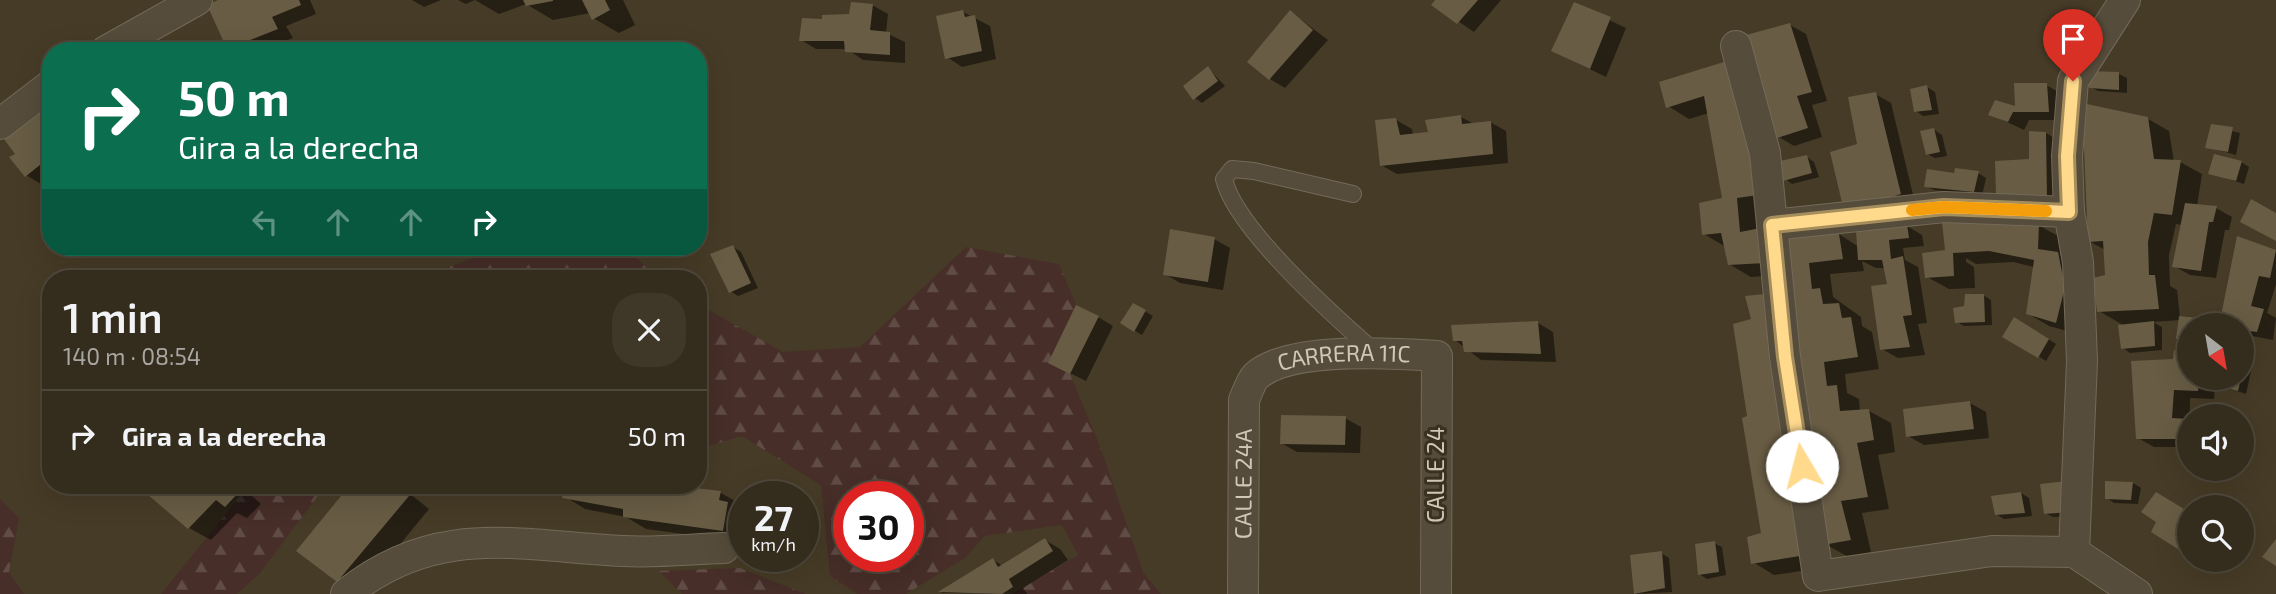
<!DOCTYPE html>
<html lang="es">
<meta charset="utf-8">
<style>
:root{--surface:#342c1c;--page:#3f3829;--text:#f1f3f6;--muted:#a9a7a3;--line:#4e483b}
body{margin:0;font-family:"Exo 2",sans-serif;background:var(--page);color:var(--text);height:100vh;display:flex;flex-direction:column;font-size:26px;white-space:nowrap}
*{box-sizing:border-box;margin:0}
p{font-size:23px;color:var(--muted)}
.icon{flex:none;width:38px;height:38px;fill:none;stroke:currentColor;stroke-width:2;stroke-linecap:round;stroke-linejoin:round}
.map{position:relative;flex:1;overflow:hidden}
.drawer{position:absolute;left:42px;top:270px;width:665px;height:224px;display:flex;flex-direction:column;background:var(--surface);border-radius:28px;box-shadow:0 7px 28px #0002,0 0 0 2px var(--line)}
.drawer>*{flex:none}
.guide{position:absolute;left:42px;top:42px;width:665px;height:214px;border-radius:28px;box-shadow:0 7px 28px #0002,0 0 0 2px var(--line);background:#0b6e4f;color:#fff;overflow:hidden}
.needle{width:46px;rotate:149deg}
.fabs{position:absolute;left:2177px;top:313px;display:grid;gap:14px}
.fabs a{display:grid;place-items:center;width:77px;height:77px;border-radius:50%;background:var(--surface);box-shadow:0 7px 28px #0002,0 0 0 2px var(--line);font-size:35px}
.speed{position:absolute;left:728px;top:481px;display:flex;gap:14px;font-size:35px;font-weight:700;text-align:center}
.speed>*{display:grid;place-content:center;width:91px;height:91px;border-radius:50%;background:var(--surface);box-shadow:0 7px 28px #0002,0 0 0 2px var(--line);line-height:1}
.speed small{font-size:18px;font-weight:400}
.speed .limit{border:10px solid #d22;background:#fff;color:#111}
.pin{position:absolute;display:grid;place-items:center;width:60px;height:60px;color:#fff;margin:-72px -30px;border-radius:50% 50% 50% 0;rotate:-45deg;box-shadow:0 0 7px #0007}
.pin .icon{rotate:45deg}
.me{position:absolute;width:77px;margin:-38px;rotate:352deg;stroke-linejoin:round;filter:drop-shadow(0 0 5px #0008)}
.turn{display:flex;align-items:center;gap:24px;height:147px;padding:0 21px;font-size:32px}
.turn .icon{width:91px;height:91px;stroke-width:2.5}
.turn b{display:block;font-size:49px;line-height:60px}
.lanes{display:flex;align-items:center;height:66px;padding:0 21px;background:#0003;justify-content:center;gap:35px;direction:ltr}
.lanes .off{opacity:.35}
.round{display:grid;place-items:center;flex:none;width:74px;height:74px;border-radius:28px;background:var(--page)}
.head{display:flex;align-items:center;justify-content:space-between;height:119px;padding:0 21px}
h1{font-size:42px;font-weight:600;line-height:52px}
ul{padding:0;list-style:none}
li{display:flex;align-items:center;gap:21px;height:91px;padding:0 21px;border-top:2px solid var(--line)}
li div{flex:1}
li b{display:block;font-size:26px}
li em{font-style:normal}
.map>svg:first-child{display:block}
.forest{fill:url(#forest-firs);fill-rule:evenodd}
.shadow{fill:#0007}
.building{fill:#685c44}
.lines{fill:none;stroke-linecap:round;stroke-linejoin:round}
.service-casing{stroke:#736a59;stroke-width:18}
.minor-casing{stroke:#736a59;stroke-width:32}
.service{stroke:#564c3b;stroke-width:16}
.minor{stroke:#564c3b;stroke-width:30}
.route-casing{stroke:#a68e5c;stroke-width:18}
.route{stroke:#ffda8d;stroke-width:12}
.slow{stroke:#f59e0b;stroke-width:12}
.labels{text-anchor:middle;stroke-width:6;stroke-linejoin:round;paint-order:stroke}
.street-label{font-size:23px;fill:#cfc7b9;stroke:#3b311f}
</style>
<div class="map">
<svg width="2276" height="594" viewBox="0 0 2276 594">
<defs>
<pattern id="forest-firs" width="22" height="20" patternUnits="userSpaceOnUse" patternTransform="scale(1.75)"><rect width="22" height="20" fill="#472e28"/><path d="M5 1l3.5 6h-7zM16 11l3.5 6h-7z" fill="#604b45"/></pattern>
</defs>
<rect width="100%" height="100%" fill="#463b26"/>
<g class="forest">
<polygon points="503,247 625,247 658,278 428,278 435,272"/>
<path d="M966 247 1059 264 1076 305 1049 363 1070 374 1100 446 1143 572 1161 594H1012L1078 555 1062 525 985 536 965 558 906 594H857L830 576 821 485 742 436 698 449V304L783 352 860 347ZM849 497H908V556H849Z"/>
<polygon points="249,485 326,485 260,573 237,594 161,594"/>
<polygon points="0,499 19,518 9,572 24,594 0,594"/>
<polygon points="740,568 806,594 682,594 659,571"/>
</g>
<g class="shadow">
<polygon points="222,0 310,0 316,14 286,26 293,38 259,51 234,51 229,48"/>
<polygon points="412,0 441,0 424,7"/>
<polygon points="458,0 623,0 635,25 619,33 593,18 590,13 553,20 526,4 499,14 475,0 466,4"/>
<polygon points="1437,0 1501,0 1474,32 1433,4"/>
<polygon points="1575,4 1626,28 1606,77 1569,59"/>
<polygon points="872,5 888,14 886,33 905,42 905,63 863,60 847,49 816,49 801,40 823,21 850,16"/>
<polygon points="963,12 990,26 996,59 962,67 947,57"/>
<polygon points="1291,12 1328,40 1285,88 1270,79"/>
<polygon points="1790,25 1806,34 1827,101 1812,105 1822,137 1794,146 1779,137"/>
<polygon points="1727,63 1779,207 1828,227 1859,247 1907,226 1922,235 1924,246 1903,248 1905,260 1918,267 1927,323 1918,324 1925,355 1898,358 1882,349 1889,285 1885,268 1876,268 1862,261 1864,271 1830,274 1833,297 1861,317 1862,326 1872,332 1879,369 1845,374 1847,393 1859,399 1860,411 1869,411 1891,423 1895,452 1878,455 1889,509 1862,513 1871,552 1847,556 1823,543 1827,567 1774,575 1753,562 1763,534 1749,417 1788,274 1751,277 1729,264 1726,247 1704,234 1724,199 1709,113 1689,119 1668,106"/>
<polygon points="1208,68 1225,86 1202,103 1195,98"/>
<polygon points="2119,74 2127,78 2127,93 2098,91 2091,87"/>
<polygon points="2046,85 2062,94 2064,120 2029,120 2024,130 1990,114 2017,108"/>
<polygon points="1927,87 1935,92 1939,114 1923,116 1916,111"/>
<polygon points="1875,94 1891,103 1915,203 1861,219"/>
<polygon points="39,105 47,110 51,107 51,177 41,184 26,175 17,154"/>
<polygon points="1461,117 1474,124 1490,122 1506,131 1508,163 1397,174 1381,165 1396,120 1412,129 1413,136 1431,133"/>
<polygon points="2148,119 2169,131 2174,162 2180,162 2202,174 2197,206 2216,208 2232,217 2229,230 2225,230 2216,278 2190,275 2174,266 2182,225 2176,224 2169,255 2170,286 2177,290 2180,318 2207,321 2215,326 2189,326 2189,344 2178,339 2180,320 2153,322 2162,327 2162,350 2130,353 2123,348 2123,325 2099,311 2107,276 2105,250 2089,241"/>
<polygon points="2212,126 2240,133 2236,155 2207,147"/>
<polygon points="1934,130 1942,135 1947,156 1935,158 1927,154"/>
<polygon points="2046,133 2061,142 2063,206 2013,205"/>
<polygon points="1807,157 1814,162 1819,177 1792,184 1785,179"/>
<polygon points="2241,162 2249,167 2244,184 2210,173"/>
<polygon points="1978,173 1986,178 1982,196 1934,190 1926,186 1955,175"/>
<polygon points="2038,225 2060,237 2060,255 2079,267 2078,334 2049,326 2027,313 2034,267 2013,262 1976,264 1966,258 1966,262 1974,267 1975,288 1949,289 1927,277 1947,252"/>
<polygon points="2239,238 2276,252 2276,284 2267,313 2276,318 2273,340 2242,334"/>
<polygon points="1214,239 1230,248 1223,290 1180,283 1165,274"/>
<polygon points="733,247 741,252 758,288 738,296 730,291"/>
<polygon points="1983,295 1991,300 1992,325 1964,326 1957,322 1966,307"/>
<polygon points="1134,305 1153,316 1142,335 1122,323"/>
<polygon points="1098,317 1113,326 1086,381 1066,371"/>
<polygon points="2015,319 2056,344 2046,361 2005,336"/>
<polygon points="1538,323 1553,332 1556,362 1481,360 1455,340"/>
<polygon points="2176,352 2189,353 2189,378 2242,378 2242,362 2252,367 2246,394 2215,384 2214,399 2190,398 2189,447 2154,447 2138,438"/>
<polygon points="1970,403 1986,412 1989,438 1924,445 1908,436"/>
<polygon points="1345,418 1361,427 1360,453 1297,452 1281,443"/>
<polygon points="2107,483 2133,483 2141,488 2138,504 2114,503 2107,498"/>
<polygon points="157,485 258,485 250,494 261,504 247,518 237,513 211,540 189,528 149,494"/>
<polygon points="353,485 399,485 429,509 360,593 299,551"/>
<polygon points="428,485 450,485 441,492"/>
<polygon points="524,485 672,485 721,493 742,505 744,542 646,529 626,517 585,509 564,496"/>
<polygon points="2042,485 2078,516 2053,517 2045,513"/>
<polygon points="2021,493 2029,498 2032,516 2004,519 1996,514"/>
<polygon points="2156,495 2189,514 2189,553 2153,532 2159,522"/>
<polygon points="1045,540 1060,549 1068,560 1023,588 1027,594 941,593 993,560 1003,566"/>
<polygon points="1714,543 1722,547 1726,575 1707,579 1699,574"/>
<polygon points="1661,553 1669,558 1672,592 1636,594"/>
</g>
<g class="building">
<polygon points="218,0 299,0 301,5 272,17 278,29 227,49 207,5"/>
<polygon points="523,0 553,0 553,1 526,6"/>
<polygon points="582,0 605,0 610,10 592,20"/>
<polygon points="1435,0 1478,0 1457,24 1431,5"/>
<polygon points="851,2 873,4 870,30 890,32 890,55 845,52 844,41 799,41 802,18 822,19 822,15 849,14"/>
<polygon points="1574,2 1611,17 1590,69 1551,51"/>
<polygon points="963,10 965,17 975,15 982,51 945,59 936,16"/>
<polygon points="1290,10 1313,30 1269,80 1247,62"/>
<polygon points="1790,23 1812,92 1797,96 1808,128 1777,138 1746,35"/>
<polygon points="1727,61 1740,88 1758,195 1737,198 1740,232 1761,228 1766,263 1728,265 1721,233 1702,235 1699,203 1722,198 1704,96 1666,108 1659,82"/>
<polygon points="1208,66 1218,81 1193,100 1183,86"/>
<polygon points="2089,71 2119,72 2119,90 2089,88"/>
<polygon points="2014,83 2047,83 2049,112 2013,112 2008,122 1988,115 1995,100 2015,106"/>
<polygon points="1927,85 1932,110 1914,112 1910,89"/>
<polygon points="1876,92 1901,194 1844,211 1830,152 1857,144 1848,97"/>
<polygon points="39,103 44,109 51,105 51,156 25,177 9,157 15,154 1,135"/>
<polygon points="2082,103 2148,117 2154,159 2181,160 2172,215 2154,213 2148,242 2149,275 2155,275 2159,309 2097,312 2093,278 2105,275 2103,241 2088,242"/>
<polygon points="1461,115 1462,124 1491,121 1493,154 1380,166 1375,120 1396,118 1400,135 1428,132 1425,120"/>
<polygon points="2211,124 2233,127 2228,152 2205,148"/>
<polygon points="1934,128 1940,152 1926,155 1920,131"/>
<polygon points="2029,131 2046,132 2047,198 1996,197 1995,161 2029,159"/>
<polygon points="2214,154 2242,161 2236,181 2208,174"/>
<polygon points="1807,155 1812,173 1783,181 1780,161"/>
<polygon points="1955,168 1979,171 1974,192 1924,187 1927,169 1954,173"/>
<polygon points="2251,199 2276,213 2276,241 2240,222"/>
<polygon points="2185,203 2217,206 2213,222 2209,222 2201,271 2172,267"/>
<polygon points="1942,222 2039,223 2038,249 2058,252 2065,287 2056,323 2026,314 2034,260 1989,251 1953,253 1954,276 1925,278 1922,253 1945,250"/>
<polygon points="1907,224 1909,238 1889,240 1891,259 1903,256 1912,315 1903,316 1910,347 1880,350 1871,286 1887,284 1882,260 1858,260 1856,231"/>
<polygon points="1829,225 1831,234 1839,234 1843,259 1809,263 1812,289 1820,288 1823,304 1839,303 1842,318 1851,317 1858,357 1824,362 1827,386 1837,385 1840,411 1869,409 1874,440 1857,443 1868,497 1841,501 1851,540 1823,545 1781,232"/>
<polygon points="1170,229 1215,237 1208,282 1163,275"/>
<polygon points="2237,236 2276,250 2270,278 2259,276 2251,306 2264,309 2257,332 2242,330 2242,326 2219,326"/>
<polygon points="733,245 751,283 729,293 710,254"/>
<polygon points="1764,294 1806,555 1751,564 1747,537 1761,533 1742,418 1747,416 1733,324 1751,319 1745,296"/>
<polygon points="1965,294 1984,294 1985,322 1955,323 1953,308 1964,306"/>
<polygon points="1133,303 1146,310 1134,332 1120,323"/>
<polygon points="1076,305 1099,316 1070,374 1048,363"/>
<polygon points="2179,316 2208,319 2207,326 2189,326 2189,342 2176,339"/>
<polygon points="2014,317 2049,339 2038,358 2002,337"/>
<polygon points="1538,321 1541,354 1464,352 1462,341 1453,341 1451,325"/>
<polygon points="2154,321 2155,346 2121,349 2118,325"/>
<polygon points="2174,350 2189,351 2189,378 2200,378 2198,391 2174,390 2172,418 2189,419 2189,439 2136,439 2131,361 2173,359"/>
<polygon points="2212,378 2241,378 2238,391 2211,384"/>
<polygon points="1970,401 1974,429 1906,437 1903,409"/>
<polygon points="1281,415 1346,416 1345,445 1280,444"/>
<polygon points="2067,481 2071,512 2044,514 2040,484"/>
<polygon points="2105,481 2133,482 2131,500 2105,499"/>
<polygon points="154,485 234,485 240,491 225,507 216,500 188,529 147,494"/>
<polygon points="350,485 395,485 409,496 337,582 296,551"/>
<polygon points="669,485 721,491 719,500 728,502 723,531 623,517 623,509 562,498 563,491 545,486"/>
<polygon points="2021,492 2025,513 1995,515 1991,496"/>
<polygon points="2156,492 2189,512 2189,538 2181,551 2151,532 2156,522 2141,512"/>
<polygon points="1045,538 1053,551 1009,579 1013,587 1002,594 938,592 993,558 998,567"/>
<polygon points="2276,539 2276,566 2262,557"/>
<polygon points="1715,541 1719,572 1698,575 1695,544"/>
<polygon points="1662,551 1665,588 1634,594 1630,555"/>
</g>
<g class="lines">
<defs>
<path id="service" d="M1353 194 1254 171 1232 169 1224 179C1235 228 1335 317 1375 352"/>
<g id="minor">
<polyline points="1736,46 1765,153 1785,357 1818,576 1992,551 2074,552 2137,594"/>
<polyline points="106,51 197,0"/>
<polyline points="0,124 51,85"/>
<polyline points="1772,225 1944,207 2069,212"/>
<polyline points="2074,552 2082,361 2078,262 2069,212 2067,156 2073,81 2125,0"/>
<path d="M346 594C436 521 518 546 623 551 656 553 691 549 724 548"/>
<path id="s1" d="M1243 594 1244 400C1247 393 1251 381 1256 376 1289 346 1393 353 1437 356L1436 594"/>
</g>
</defs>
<use href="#service" class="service-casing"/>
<use href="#minor" class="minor-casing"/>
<use href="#service" class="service"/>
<use href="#minor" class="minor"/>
</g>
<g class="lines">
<defs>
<polyline id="route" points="1802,466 1785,357 1772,225 1944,207 2069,212 2067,156 2073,81"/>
</defs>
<use href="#route" class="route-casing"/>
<use href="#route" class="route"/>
<polyline class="slow" points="1912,210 1944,207 2046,211"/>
</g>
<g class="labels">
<g class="street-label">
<text dy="8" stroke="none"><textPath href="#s1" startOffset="313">CARRERA 11C</textPath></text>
<text transform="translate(1436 475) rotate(-90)" y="8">CALLE 24</text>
<text dy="8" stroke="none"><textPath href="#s1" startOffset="110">CALLE 24A</textPath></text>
</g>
</g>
</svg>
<div class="fabs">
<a><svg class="needle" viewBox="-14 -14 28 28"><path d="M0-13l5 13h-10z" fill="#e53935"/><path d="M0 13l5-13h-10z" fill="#a9a7a3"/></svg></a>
<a><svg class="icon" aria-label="sound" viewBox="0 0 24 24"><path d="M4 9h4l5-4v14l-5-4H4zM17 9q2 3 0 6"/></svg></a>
<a><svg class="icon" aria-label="search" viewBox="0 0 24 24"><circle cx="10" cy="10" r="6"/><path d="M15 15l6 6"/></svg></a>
</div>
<div class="speed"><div>27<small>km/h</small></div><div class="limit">30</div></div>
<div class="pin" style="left:2073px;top:81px;background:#d93025"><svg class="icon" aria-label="arrive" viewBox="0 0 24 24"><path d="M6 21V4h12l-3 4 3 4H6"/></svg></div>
<svg class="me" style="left:1802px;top:466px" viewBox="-20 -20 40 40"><circle r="19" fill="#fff"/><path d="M0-13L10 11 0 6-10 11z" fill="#ffda8d"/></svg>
<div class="guide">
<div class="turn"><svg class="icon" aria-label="right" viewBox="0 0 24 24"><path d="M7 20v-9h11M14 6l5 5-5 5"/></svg><div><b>50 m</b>Gira a la derecha</div></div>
<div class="lanes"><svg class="icon off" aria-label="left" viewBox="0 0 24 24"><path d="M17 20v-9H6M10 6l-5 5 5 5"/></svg><svg class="icon off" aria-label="ahead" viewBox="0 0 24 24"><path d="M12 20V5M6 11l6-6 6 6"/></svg><svg class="icon off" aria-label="ahead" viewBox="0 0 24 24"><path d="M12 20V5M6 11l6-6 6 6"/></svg><svg class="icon" aria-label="right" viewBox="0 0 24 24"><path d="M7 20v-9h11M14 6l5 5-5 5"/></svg></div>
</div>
<section class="drawer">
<div class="head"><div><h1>1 min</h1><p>140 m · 08:54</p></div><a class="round"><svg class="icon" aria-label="close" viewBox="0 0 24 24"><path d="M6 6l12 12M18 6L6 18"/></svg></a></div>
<ul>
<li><svg class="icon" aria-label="right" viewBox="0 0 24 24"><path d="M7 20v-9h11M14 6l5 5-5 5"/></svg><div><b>Gira a la derecha</b></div><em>50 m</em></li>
</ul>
</section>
</div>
